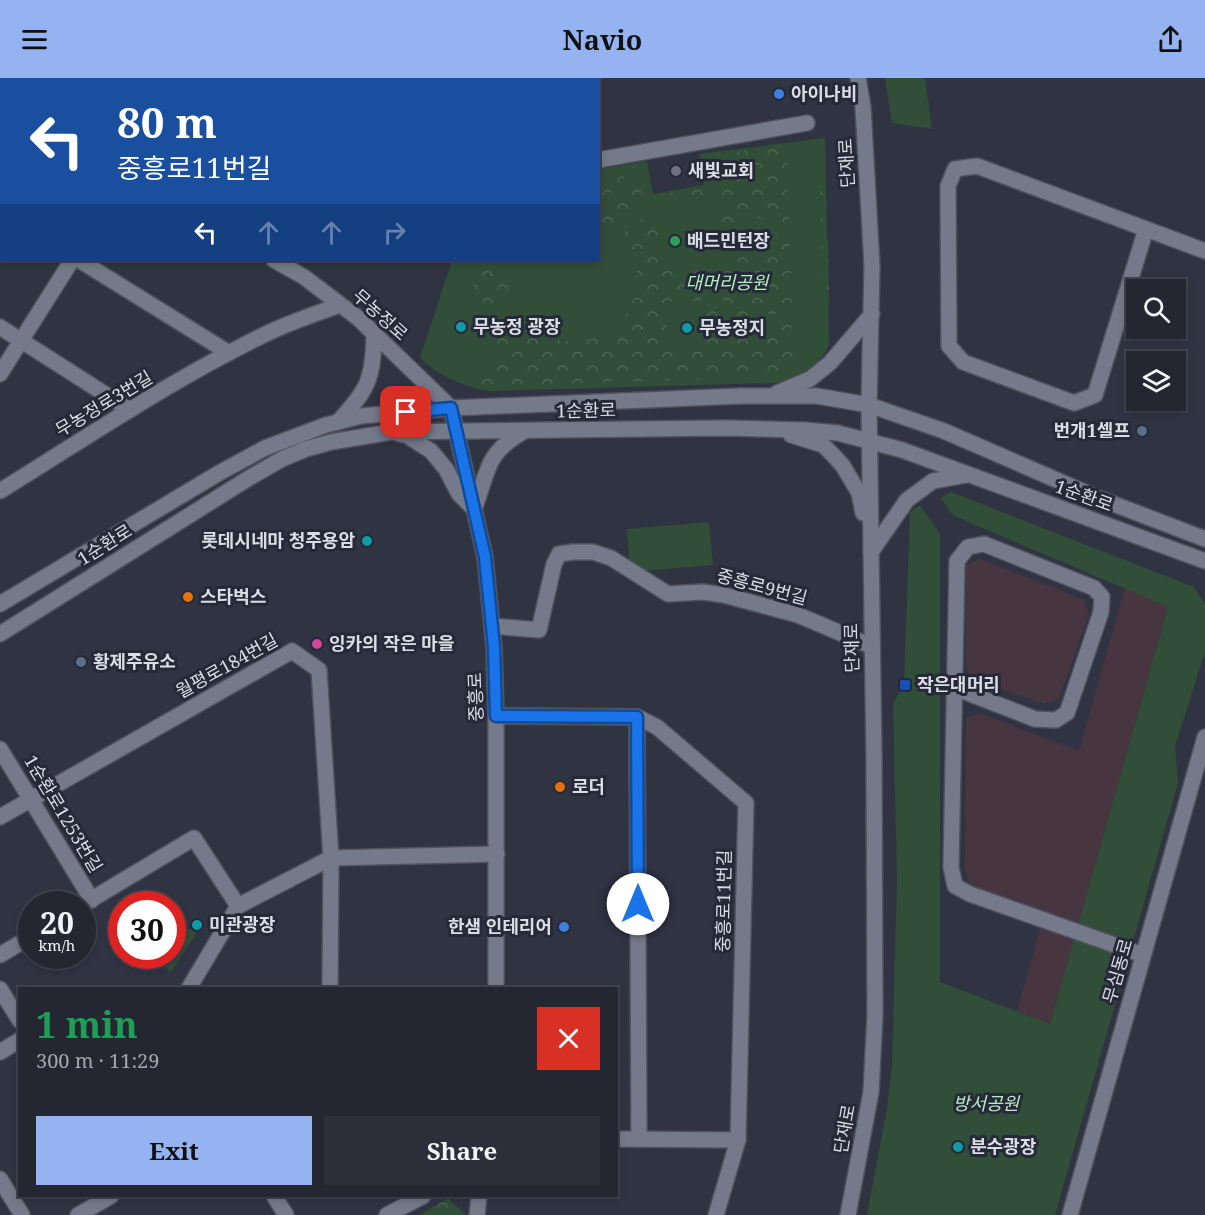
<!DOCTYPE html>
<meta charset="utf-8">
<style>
:root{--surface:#242632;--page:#2c2e3a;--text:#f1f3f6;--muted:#a3a5ac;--line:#41434d;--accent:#95b2f1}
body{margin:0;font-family:"Noto Serif","Noto Sans KR",serif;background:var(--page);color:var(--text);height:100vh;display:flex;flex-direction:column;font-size:22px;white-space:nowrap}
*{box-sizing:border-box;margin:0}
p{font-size:20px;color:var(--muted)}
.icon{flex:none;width:33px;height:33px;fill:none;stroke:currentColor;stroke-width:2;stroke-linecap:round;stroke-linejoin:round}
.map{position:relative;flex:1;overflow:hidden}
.side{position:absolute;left:18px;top:909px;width:600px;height:210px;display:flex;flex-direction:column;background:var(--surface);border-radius:0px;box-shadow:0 3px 9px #0003,0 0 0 2px var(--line)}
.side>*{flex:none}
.hud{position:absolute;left:0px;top:0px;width:600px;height:183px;box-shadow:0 3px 9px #0003,0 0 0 2px var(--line);background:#1a4fa0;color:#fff;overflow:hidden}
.controls{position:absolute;left:1126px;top:201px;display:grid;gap:12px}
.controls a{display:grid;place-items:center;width:60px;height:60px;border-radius:0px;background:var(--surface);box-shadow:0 3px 9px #0003,0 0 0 2px var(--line);font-size:30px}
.speed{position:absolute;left:18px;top:813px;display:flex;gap:12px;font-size:30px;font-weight:700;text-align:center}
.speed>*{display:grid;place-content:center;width:78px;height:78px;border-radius:50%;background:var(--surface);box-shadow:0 3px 9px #0003,0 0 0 2px var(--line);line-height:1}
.speed small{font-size:15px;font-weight:400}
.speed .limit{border:9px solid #d22;background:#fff;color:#111}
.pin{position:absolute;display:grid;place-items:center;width:51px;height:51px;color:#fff;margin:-26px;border-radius:12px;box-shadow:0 3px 9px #0006}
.me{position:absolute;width:66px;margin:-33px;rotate:0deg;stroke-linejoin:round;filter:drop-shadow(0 0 4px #0008)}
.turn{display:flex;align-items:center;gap:21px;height:126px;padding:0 18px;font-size:27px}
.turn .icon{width:78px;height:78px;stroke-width:2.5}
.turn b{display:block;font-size:42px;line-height:51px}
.lanes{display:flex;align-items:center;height:57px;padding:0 18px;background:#0003;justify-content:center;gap:30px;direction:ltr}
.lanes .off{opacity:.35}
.round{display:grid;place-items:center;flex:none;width:63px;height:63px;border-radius:0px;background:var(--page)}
.headline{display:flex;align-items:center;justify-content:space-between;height:102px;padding:0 18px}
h1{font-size:36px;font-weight:700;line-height:45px;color:#1e9e55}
.primary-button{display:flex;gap:12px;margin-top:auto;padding:12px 18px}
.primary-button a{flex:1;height:69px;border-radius:0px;background:var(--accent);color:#111;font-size:24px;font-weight:700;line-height:69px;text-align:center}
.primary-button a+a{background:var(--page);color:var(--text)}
header{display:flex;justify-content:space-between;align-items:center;height:78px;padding:0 18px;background:var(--accent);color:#111;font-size:27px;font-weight:700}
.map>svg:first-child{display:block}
.commercial{fill:#473640}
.green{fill:#314e38}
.forest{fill:url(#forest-crowns)}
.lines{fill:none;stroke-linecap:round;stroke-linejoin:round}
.minor-casing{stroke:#4f515d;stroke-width:18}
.minor{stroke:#757a8a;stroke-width:15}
.route-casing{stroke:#114b97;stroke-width:15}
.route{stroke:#1a73e8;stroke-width:10}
.shop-dot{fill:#3f7fe0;stroke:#262937;stroke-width:2}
.worship-dot{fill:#6b7280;stroke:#262937;stroke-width:2}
.leisure-dot{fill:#2e9e5b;stroke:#262937;stroke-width:2}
.culture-dot{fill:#0f9aa8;stroke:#262937;stroke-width:2}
.service-dot{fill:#5c6f8a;stroke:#262937;stroke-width:2}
.food-dot{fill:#e8710a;stroke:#262937;stroke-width:2}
.hotel-dot{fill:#d1479c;stroke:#262937;stroke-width:2}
.transit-dot{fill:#1a4fb4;stroke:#262937;stroke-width:2}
.labels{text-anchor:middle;stroke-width:6;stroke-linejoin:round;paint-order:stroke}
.poi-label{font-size:18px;font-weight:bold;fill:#dbdde6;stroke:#262937;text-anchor:start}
.street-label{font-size:18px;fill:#dbdde6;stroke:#262937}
.park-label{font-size:18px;font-style:italic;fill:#b6eec3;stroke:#262937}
</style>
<header><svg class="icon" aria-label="menu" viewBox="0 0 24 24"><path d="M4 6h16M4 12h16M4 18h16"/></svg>Navio<svg class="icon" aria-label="share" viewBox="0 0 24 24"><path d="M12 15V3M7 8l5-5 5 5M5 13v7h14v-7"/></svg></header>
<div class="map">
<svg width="1205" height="1137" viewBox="0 0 1205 1137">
<defs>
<pattern id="forest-crowns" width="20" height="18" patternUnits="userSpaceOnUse" patternTransform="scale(1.5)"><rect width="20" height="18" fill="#314e38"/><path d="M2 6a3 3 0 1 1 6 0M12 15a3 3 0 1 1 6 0" fill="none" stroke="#4e6755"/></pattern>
</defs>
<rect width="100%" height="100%" fill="#303342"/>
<g class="commercial">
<polygon points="980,481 1083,521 1089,537 1059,620 1045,626 971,601 966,588 966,487"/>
<polygon points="1125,510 1168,529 1050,946 1017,933 1045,834 975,809 967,800 965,788 966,640 979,635 1079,673"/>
</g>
<g class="green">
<polygon points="885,0 925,0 932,51 892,45"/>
<path d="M825 60 829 267C819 289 798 298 776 305L488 313C462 308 439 298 420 280L452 182H598L599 91 647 83 653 116 704 107 699 76Z"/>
<polygon points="951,414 1194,509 1205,526 1205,574 1175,668 1178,705 1055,1137 867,1137 887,1030 892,987 897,803 893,626 904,605 910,434 920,427 940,456 940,904 1050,946 1168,529 952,437 941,420"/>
<polygon points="709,444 713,487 630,494 627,451"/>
<polygon points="192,850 196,856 170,895 158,878 172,878 173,861"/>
</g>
<g class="forest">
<polygon points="787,67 789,151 715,124 652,124 652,118 706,110 703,78"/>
<path d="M637 88 638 90C618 97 616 118 599 123V95Z"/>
<path d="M639 96 643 126 614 154 599 145V128C614 129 624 109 633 98Z"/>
<polygon points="826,111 827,149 821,150 820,112"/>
<path d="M660 132 663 187 692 185 700 198 710 206 716 216 717 240H707L706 222 665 224 667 272 708 271V248L791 244 794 291 776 299 487 308 477 304 479 300 494 299 496 255 493 247 511 241 515 247 526 244C531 249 538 255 544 258 565 267 593 265 612 252 634 237 645 195 631 172 628 167 623 162 619 158L648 136Z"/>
<path d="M718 135H725L790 162 792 234 724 239C724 222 725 212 712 200L720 187 730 185 738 177 737 155 733 151 716 146Z"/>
<polygon points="821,161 828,161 829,227 824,233"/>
<polygon points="457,182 493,182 513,192 511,205 514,220 507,222 507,229 488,236 480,216 456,184"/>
<polygon points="448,1120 466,1137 420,1137"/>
</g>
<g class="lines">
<defs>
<g id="minor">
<polyline points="172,0 175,2"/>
<polyline points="334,0 336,2"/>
<polyline points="552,0 552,2"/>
<polyline points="396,2 397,0"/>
<polyline points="491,2 492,0"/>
<polyline points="0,35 2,35"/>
<polyline points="598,82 807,45"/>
<polyline points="0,141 2,142"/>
<polyline points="1146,151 1095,317 1074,325 963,284 949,268 948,108 955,91 977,88 1205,173"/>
<polyline points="79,182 229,275"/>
<polyline points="274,182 304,199 358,240 451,330 485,479 494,569 496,638 496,910"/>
<polyline points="0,249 130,332"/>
<polyline points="0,296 72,182"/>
<polyline points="777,315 810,301 830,285 872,236"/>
<path d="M338 344C368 311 373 302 374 257"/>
<path d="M399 356 406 357 431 373 446 391 459 416 474 431C489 394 484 376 523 354"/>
<polyline points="791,357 823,367 834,378 843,388 859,415 863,435"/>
<path d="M0 413C89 358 177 298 272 253 294 243 317 235 340 227"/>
<polyline points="871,474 907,422 933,403 966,397"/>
<polyline points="0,526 219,395 265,370 326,347 361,338 451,330 740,318 817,318 869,327 944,353 1098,420 1205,461"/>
<polyline points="492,548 539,552 554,486 559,476 573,474 593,474 611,480 668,516 703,514 724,517 798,537 871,568"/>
<polyline points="0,556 249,400 282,381 306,371 331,364 391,354 727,350 804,352 838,355 902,372 1205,483"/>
<polyline points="955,610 1035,641 1056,642 1067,635 1101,534 1102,519 1094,510 984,466 968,469 957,483 951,789 955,808 970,816 1143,877"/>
<polyline points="496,638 637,639 657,649 746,725 738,1062 716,1137"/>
<polyline points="637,639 639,1061"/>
<polyline points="0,671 92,822"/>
<polyline points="0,739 292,573 319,592 331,780 330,910"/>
<polyline points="82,827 194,760 238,828 189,910"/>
<polyline points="238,828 331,780 497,776"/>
<polyline points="0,877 32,858"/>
<polyline points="0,911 20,943"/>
<polyline points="0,974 20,962"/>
<polyline points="616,1061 738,1062"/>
<polyline points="0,1101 22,1137"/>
<polyline points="274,1118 286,1137"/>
<polyline points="78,1137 111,1118"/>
<polyline points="387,1137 423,1118"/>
<polyline points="477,1137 479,1118"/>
<polyline points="848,1137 871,1014 875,937 874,680 869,327 872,188 863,29 858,0"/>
<polyline points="1070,1137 1205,659"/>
</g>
</defs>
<use href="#minor" class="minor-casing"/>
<use href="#minor" class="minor"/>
</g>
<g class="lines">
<defs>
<polyline id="route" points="406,334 451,330 485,479 494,569 496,638 637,639 638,826"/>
</defs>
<use href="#route" class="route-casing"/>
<use href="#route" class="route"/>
</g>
<g class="shop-dot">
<circle cx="779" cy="16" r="6"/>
<circle cx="564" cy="849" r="6"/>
</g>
<circle class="worship-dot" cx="676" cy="93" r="6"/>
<circle class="leisure-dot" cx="675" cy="163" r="6"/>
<g class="culture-dot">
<circle cx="461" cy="249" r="6"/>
<circle cx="687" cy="250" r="6"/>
<circle cx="367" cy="463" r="6"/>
<circle cx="197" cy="847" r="6"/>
<circle cx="958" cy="1069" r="6"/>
</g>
<g class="service-dot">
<circle cx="1142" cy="353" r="6"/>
<circle cx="81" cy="584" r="6"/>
</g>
<g class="food-dot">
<circle cx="188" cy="519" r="6"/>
<circle cx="560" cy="709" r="6"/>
</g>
<circle class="hotel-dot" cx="317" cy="566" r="6"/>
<rect class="transit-dot" x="899" y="601" width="12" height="12" rx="3"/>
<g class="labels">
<g class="poi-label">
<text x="791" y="22">아이나비</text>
<text x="688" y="99">새빛교회</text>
<text x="687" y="169">배드민턴장</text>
<text x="473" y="255">무농정 광장</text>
<text x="699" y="256">무농정지</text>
<text x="1130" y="359" text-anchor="end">번개1셀프</text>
<text x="355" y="469" text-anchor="end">롯데시네마 청주용암</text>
<text x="200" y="525">스타벅스</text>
<text x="329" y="572">잉카의 작은 마을</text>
<text x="93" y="590">황제주유소</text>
<text x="917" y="613">작은대머리</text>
<text x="572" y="715">로더</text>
<text x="209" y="853">미관광장</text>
<text x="552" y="855" text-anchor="end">한샘 인테리어</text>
<text x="970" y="1075">분수광장</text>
</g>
<g class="street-label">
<text transform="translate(847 85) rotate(-93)" y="6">단재로</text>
<text transform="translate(380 237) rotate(42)" y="6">무농정로</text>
<text transform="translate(104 326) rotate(-31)" y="6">무농정로3번길</text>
<text transform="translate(586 333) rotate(-1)" y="6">1순환로</text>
<text transform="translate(1084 418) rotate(20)" y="6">1순환로</text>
<text transform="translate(105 467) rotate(-32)" y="6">1순환로</text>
<text transform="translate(762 509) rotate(15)" y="6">중흥로9번길</text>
<text transform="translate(852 570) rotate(-91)" y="6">단재로</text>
<text transform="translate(227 588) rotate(-29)" y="6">월평로184번길</text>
<text transform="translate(476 619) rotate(-92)" y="6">중흥로</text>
<text transform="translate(63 736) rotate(59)" y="6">1순환로1253번길</text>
<text transform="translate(724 823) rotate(-89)" y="6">중흥로11번길</text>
<text transform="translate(1118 893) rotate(-74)" y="6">무심동로</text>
<text transform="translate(845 1051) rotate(-80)" y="6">단재로</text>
</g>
<g class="park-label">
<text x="727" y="211">대머리공원</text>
<text x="986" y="1032">방서공원</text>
</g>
</g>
</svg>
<div class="controls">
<a><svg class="icon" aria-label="search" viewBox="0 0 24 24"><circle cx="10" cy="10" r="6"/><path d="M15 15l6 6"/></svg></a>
<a><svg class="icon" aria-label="layers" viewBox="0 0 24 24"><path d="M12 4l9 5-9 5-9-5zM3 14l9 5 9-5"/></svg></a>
</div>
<div class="speed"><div>20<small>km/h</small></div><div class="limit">30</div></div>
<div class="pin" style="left:406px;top:334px;background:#d93025"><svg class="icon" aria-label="arrive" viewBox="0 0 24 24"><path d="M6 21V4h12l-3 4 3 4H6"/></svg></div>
<svg class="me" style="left:638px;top:826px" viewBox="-20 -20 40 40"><circle r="19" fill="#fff"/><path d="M0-13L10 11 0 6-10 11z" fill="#1a73e8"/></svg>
<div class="hud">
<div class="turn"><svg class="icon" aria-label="left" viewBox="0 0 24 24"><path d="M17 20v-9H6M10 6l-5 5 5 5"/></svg><div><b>80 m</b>중흥로11번길</div></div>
<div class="lanes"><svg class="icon" aria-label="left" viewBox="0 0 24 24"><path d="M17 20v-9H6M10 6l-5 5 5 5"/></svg><svg class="icon off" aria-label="ahead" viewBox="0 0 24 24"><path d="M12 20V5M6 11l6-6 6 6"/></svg><svg class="icon off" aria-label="ahead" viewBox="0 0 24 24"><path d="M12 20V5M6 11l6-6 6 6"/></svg><svg class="icon off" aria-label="right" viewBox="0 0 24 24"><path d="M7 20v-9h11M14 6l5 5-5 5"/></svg></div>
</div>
<section class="side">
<div class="headline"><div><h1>1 min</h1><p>300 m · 11:29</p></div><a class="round" style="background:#d93025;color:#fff"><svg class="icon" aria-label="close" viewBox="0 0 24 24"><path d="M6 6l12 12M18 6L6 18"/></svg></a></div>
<div class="primary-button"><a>Exit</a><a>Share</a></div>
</section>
</div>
